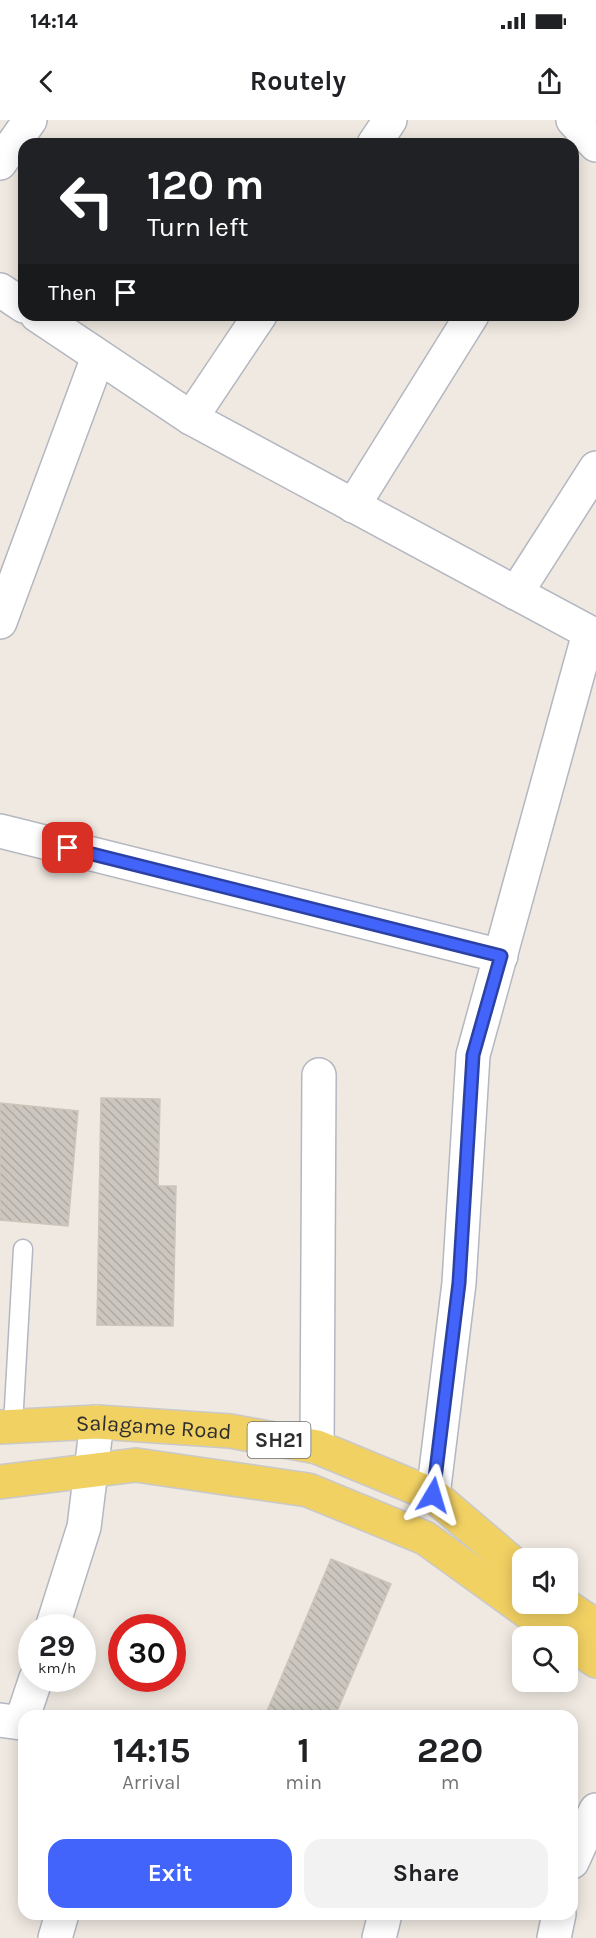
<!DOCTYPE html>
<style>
:root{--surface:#fff;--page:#f2f2f2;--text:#202124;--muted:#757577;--accent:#4264fb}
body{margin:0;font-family:Karla,sans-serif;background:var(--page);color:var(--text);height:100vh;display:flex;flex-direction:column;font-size:22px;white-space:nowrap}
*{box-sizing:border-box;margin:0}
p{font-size:20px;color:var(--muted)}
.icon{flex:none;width:33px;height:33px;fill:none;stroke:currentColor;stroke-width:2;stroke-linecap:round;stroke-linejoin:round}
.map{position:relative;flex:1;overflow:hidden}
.drawer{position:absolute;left:18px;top:1590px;width:560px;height:210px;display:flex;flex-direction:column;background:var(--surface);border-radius:18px;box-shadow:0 3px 15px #0003}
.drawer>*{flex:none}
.guide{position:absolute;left:18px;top:18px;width:561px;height:183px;border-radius:18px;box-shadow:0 3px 15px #0003;background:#202124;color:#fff;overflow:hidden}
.tools{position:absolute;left:512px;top:1428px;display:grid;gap:12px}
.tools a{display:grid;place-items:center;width:66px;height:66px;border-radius:12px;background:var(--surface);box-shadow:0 3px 15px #0003;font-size:30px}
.speed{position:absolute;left:18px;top:1494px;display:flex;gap:12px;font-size:30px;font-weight:700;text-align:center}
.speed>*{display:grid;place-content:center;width:78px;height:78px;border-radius:50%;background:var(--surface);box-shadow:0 3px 15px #0003;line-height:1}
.speed small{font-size:15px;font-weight:400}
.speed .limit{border:9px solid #d22;background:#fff;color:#111}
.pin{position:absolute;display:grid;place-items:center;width:51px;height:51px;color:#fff;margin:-26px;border-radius:12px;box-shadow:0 3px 9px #0006}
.me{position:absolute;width:66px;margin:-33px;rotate:7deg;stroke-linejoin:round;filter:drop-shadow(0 0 4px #0008)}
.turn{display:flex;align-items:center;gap:21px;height:126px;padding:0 30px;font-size:27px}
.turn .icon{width:78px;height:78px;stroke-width:2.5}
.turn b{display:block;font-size:42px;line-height:51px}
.then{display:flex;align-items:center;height:57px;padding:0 30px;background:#0003;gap:12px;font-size:22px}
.eta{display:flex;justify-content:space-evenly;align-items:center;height:102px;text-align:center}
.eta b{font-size:36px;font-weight:700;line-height:42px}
.primary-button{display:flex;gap:12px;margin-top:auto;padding:12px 30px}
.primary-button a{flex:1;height:69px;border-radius:18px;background:var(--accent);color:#fff;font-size:24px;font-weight:700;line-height:69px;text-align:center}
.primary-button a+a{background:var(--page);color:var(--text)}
.status{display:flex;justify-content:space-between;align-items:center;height:42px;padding:0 30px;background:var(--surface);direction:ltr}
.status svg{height:16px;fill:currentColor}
header{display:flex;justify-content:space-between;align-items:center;height:78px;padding:0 30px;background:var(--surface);font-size:27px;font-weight:700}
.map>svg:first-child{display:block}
.building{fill:url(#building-back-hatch);stroke:#cbc5ba;stroke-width:1.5}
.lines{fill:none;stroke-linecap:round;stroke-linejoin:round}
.lane-casing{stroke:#b4b7c1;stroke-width:21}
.street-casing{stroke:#b4b7c1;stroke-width:36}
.primary-casing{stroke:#c9c9c9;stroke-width:36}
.lane{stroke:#fff;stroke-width:18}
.street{stroke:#fff;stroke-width:33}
.primary{stroke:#f2d163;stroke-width:33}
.route-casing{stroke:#2b41a3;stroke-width:15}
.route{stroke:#4264fb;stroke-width:10}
.labels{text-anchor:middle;stroke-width:4.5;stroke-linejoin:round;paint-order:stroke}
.shield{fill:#fff;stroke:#6d6d6d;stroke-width:1.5}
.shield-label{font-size:21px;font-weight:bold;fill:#2e2e2e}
.street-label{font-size:22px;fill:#2e2e2e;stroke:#fff}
</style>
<div class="status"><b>14:14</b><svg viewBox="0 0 49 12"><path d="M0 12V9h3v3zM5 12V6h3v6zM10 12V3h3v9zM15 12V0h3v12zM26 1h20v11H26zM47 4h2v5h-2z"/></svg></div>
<header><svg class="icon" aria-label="back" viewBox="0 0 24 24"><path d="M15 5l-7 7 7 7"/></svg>Routely<svg class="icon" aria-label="share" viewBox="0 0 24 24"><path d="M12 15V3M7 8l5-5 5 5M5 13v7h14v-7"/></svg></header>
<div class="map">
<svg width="596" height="1818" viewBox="0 0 596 1818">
<defs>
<pattern id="building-back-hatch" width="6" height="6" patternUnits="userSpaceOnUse" patternTransform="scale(1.5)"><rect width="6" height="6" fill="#cbc7bf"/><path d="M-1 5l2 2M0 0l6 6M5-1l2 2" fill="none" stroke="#afaba4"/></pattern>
</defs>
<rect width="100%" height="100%" fill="#efe9e1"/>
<g class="building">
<polygon points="101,978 160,979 158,1066 176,1066 173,1206 97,1205"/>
<polygon points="0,983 78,991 68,1106 0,1100"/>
<polygon points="331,1439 391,1464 335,1596 265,1596"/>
</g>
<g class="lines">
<defs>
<polyline id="lane" points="13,1305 23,1129"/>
<g id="street">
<polyline points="573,0 596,25"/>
<polyline points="374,24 390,0"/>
<polyline points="0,43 30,0"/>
<polyline points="0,170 24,186"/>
<polyline points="37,195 191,298 596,516"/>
<polyline points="191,298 260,195"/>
<polyline points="353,386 472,195"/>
<polyline points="516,473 596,348"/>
<polyline points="0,502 98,237"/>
<polyline points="0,711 501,836"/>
<polyline points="317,1327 319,955"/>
<polyline points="433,1375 459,1163 473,935 589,513"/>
<polyline points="52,1508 84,1407 97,1302"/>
<polyline points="0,1600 21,1603 36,1558"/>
<polyline points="572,1742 596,1690"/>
<polyline points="55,1818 62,1794"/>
<polyline points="379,1818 385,1794"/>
<polyline points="554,1818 559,1794"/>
</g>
<g id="primary">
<path id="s1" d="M0 1307 97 1302 230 1311 317 1327 433 1375 522 1451"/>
<polyline points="0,1362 136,1345 308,1370 425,1418 561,1516"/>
<polyline points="563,1484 596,1506"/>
<polyline points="567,1520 596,1541"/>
</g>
</defs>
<use href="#lane" class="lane-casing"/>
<use href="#street" class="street-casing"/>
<use href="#primary" class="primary-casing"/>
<use href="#lane" class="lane"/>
<use href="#street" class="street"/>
<use href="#primary" class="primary"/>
</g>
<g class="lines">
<defs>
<polyline id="route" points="68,728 501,836 473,935 459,1163 433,1375"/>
</defs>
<use href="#route" class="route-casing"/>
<use href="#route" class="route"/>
</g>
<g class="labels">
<rect class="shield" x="247.5" y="1302" width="63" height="36" rx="4.5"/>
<g class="shield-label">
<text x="279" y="1327">SH21</text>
</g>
<g class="street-label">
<text dy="8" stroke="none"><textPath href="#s1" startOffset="154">Salagame Road</textPath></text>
</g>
</g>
</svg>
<div class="tools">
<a><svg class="icon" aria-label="sound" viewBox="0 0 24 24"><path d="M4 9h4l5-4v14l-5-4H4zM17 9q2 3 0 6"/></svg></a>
<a><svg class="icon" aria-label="search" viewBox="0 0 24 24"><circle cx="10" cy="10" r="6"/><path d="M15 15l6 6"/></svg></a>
</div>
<div class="speed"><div>29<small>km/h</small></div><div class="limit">30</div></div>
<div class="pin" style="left:68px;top:728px;background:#d93025"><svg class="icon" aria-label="arrive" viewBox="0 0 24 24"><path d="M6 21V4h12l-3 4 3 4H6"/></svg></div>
<svg class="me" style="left:433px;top:1375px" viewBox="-20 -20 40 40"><path d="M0-17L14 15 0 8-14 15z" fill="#4264fb" stroke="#fff" stroke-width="4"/></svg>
<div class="guide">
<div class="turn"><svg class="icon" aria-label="left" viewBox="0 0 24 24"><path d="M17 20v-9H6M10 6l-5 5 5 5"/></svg><div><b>120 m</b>Turn left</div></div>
<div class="then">Then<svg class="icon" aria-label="arrive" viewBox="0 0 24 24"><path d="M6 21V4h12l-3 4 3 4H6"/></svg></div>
</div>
<section class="drawer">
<div class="eta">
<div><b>14:15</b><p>Arrival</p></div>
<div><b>1</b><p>min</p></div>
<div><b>220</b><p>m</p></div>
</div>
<div class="primary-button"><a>Exit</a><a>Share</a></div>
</section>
</div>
